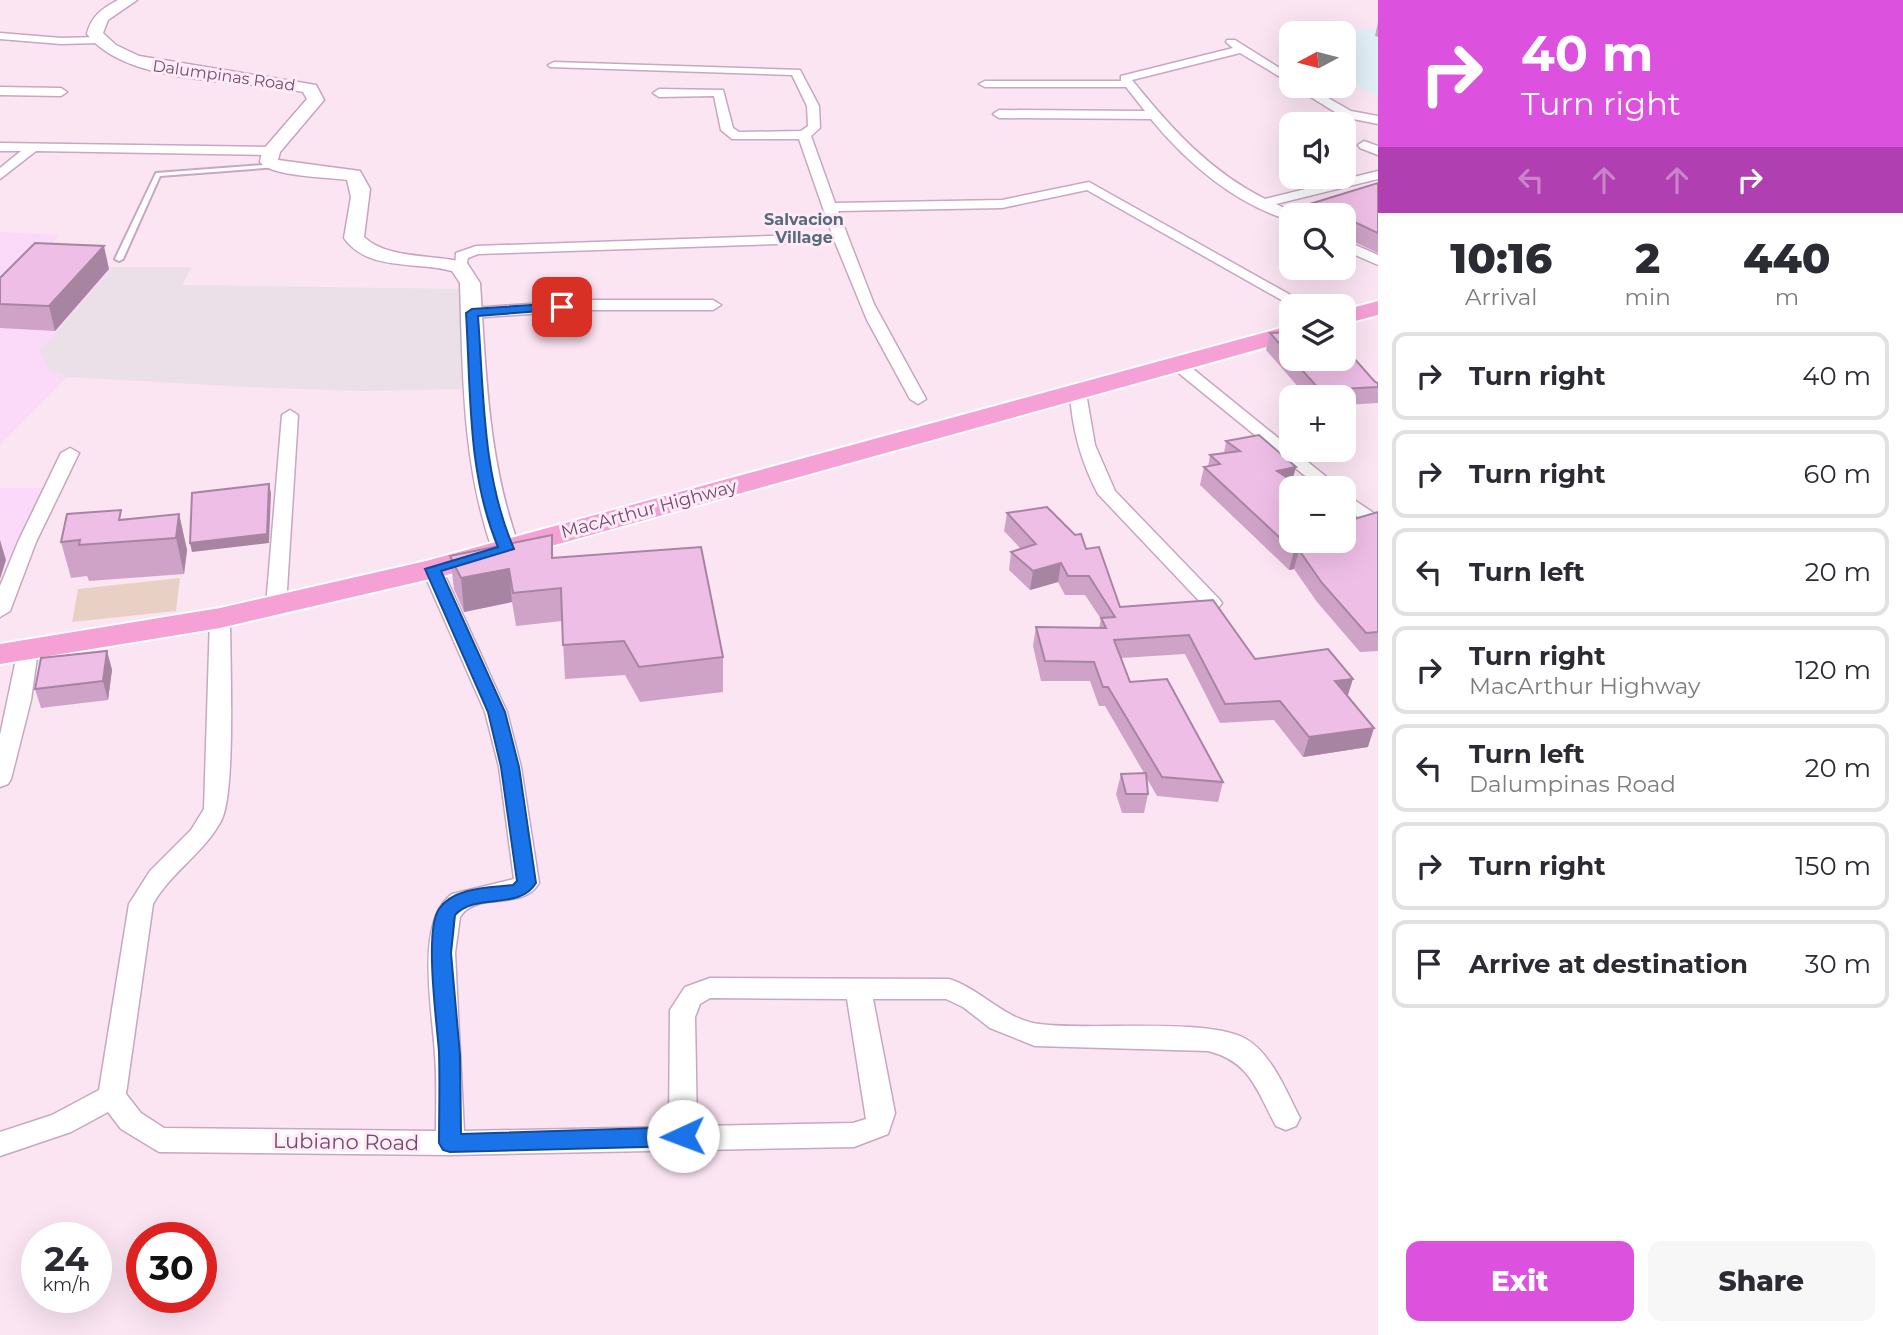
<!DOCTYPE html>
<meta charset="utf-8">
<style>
:root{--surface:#fff;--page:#f7f7f7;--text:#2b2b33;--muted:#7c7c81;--line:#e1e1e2;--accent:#dc51de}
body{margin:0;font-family:Montserrat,sans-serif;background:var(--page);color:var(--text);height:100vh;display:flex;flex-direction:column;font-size:26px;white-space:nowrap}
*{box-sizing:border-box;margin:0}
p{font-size:23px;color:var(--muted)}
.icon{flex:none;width:38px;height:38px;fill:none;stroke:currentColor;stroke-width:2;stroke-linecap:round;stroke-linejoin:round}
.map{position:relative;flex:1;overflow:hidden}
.panel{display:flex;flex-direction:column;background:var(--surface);width:525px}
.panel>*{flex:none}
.banner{background:#dc51de;color:#fff;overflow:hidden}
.needle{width:46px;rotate:263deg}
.tools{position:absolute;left:1279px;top:21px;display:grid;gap:14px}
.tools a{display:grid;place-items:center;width:77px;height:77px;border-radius:14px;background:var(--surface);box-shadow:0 7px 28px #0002;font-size:35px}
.speed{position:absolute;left:21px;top:1222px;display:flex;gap:14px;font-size:35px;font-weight:700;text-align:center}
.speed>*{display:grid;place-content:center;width:91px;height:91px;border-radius:50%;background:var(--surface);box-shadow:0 7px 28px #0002;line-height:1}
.speed small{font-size:18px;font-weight:400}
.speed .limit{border:10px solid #d22;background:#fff;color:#111}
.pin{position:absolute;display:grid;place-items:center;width:60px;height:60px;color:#fff;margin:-30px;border-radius:14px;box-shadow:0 4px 10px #0006}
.me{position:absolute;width:77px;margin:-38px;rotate:268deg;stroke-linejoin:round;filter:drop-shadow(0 0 5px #0008)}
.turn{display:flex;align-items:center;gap:24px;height:147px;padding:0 28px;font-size:32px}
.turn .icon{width:91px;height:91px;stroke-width:2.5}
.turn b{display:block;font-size:49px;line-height:60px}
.lanes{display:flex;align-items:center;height:66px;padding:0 28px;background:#0003;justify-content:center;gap:35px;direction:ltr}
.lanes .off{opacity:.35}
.eta{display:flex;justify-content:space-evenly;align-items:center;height:119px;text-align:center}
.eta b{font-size:42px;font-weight:800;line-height:49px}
.primary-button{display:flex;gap:14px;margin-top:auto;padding:14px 28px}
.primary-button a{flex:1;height:80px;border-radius:14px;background:var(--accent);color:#fff;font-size:28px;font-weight:800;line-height:80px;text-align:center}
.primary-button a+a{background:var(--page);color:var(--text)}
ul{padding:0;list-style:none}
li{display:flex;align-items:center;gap:21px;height:88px;margin:0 14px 10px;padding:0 14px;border:4px solid var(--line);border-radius:14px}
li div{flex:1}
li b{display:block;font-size:26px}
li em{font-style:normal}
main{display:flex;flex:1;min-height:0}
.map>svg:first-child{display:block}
.commercial{fill:#fbd9f9}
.industrial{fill:#ebdfe8}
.education{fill:#e2eff7}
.green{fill:#e8d1c4}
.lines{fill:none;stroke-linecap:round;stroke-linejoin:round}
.lane-casing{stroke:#c7a7c1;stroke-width:4}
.street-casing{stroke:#c7a7c1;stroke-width:3}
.secondary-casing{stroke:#c8a3c0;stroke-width:3}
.primary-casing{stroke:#fff;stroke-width:4}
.lane{fill:#fff;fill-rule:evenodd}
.street{fill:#fff;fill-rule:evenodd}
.secondary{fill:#fff;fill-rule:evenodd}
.primary{fill:#f6a1d5;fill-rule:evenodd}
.wall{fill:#cea3c7}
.shaded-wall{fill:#a785a2}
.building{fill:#efbee7;stroke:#a785a2;stroke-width:2}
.route{fill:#1a73e8;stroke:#114b97;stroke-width:2}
.labels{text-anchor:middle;stroke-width:6;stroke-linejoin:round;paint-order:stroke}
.far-street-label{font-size:16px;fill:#724c6e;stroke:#feebf7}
.far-neighbourhood-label{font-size:16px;font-weight:bold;fill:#576b7b;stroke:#feebf7}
.street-label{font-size:18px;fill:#724c6e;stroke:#feebf7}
.near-street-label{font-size:21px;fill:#724c6e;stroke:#feebf7}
</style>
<main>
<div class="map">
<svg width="1378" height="1335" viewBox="0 0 1378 1335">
<rect width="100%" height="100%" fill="#fbe5f3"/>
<g class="commercial">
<polygon points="0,232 59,235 36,263 113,267 39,352 50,371 67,377 0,445"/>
<polygon points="0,488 43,488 15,558 0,559"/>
</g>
<polygon class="industrial" points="113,267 192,267 182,285 462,289 464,389 363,391 247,387 67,377 50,371 39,352"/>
<polygon class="education" points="1378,28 1378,96 1344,79 1344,33 1308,33"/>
<polygon class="green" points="180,578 176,611 72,622 78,589"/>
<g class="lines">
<defs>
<polygon id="lane" points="276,164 279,166 278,167 160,176 123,259 119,261 115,259 156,173"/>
<g id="street">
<polygon points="0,33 61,38 99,37 104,40 99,43 61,44 0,39"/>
<path d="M1227 40H1235L1292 76V84L1240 53 1132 80C1170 127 1209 171 1265 199L1378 171V179L1276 204 1297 214 1292 215V221C1236 205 1187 163 1151 119L999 118 993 114 999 110 1145 111 1126 87H985L979 84 985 81H1121V76L1233 48 1226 42Z"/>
<polygon points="554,62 800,70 819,106 820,128 811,136 835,203 1002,200 1089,182 1310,306 1292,306 1087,190 1002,208 838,211 874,304 926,399 918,404 910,399 867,320 835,242 478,254 468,258 465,270 455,270 456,253 476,246 832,234 799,139 732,139 721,130 714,96 659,97 653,93 659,89 723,90 733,128 739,132 801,131 808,126 807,106 792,75 550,67 548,65"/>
<polygon points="1293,86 1307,86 1351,111 1378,116 1378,124 1343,117"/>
<polygon points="0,87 61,88 67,92 61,96 0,95"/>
<polygon points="1364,141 1378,146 1378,155 1360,148 1358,145"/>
<polygon points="0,143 271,147 277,151 271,155 36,151 0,179 0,168 21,151 0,151"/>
<polygon points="1344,240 1378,255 1378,265 1344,250"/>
<polygon points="584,300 713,300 721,305 713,310 584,310 472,318 464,313 472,308"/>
<polygon points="1176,358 1182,360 1340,488 1320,488 1170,366 1170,360"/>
<path d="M1078 388 1086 393 1095 445 1115 491 1219 599 1222 603 1219 607H1205L1098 494C1081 462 1072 429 1070 393Z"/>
<polygon points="290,410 298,415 286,606 276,612 266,606 282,415"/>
<polygon points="70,448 79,453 36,542 10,611 0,617 0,586 18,542 61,453"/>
<polygon points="1344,493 1378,516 1378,531 1344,507"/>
<path d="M432 563 442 569 507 712 521 767 539 883C522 912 477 890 460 917L455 953 464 1131 669 1127 670 1010 685 987 710 978 949 979C981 989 1005 1020 1039 1024 1089 1031 1206 1017 1246 1039 1272 1054 1287 1093 1300 1118L1296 1126 1286 1130 1276 1126C1257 1091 1250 1061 1208 1051L1035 1046 990 1028 963 1007 946 999H873L895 1113 888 1134 854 1147 450 1155 159 1152 121 1129 108 1112 71 1132 0 1156V1132L52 1115 99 1090 129 904 150 871 191 830 204 809 210 618 220 612 230 618C230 657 236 795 221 821 204 853 171 872 153 904L126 1094 141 1113 164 1128 436 1131C436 1105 437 1080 435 1055 433 1013 414 921 452 894L514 879 499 767 485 712 422 569ZM710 998 847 999 866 1119 853 1123 697 1126 695 1017 700 1004Z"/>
<polygon points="28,644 38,650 31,700 11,779 8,784 0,787 0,735 18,650"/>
</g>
<path id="secondary" d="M118 0H137L108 20 103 33 116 45 139 56 316 85 324 100 280 152 278 160 360 171 370 189 364 237C388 260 436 254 467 263L480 283C486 374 488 463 520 549L516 555H496L492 549C462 462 463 374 460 283L452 271C417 261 368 272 344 238L351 197 347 180C327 177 272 177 260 162L262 151 307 99 303 92C242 78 128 87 87 34 91 16 103 8 118 0Z"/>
<g id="primary">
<polygon points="1378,301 1378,315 1344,324 1344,310"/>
<polygon points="1292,325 1292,340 443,576 220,628 0,664 0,644 220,608 426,561"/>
</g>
</defs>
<use href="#lane" class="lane-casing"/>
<use href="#street" class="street-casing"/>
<use href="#secondary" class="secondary-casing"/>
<use href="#primary" class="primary-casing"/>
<use href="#lane" class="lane"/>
<use href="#street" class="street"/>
<use href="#secondary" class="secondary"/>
<use href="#primary" class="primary"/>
</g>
<g class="wall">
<polygon points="1378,22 1378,37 1375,36"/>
<polygon points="1378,183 1378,253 1344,237 1344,215 1311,215 1313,203"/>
<polygon points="109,269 55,331 0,328 0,278"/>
<polygon points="1292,332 1292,359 1344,359 1378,383 1378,403 1344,405 1344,397 1307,397 1266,350 1270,333"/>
<polygon points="1226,441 1296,467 1292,481 1292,541 1378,512 1378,651 1360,652 1317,602 1294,569 1289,570 1200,485 1204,467 1208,467 1210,455 1224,453"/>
<polygon points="1007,513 1086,549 1120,607 1255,659 1347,696 1368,747 1303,757 1274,720 1220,723 1185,654 1121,658 1130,682 1223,782 1218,802 1157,796 1146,777 1148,794 1144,813 1122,813 1116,794 1121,774 1144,773 1105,706 1099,706 1090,681 1041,681 1033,646 1036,627 1099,628 1101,619 1085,595 1065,595 1058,582 1030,590 1009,570 1011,552 1021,549 1004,531"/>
<polygon points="179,514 187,550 184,574 89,581 87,576 71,578 61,542 124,519"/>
<polygon points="552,535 553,557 723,657 723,692 640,702 625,675 565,679 562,621 516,626 512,602 464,612 454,589 450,556"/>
<polygon points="107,651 112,670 108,700 41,708 35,689"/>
</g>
<g class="shaded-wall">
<polygon points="104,246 109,269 55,331 49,306"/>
<polygon points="1296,467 1291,484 1277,471"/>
<polygon points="269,484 271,493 269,543 192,552 190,543"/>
<polygon points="1292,493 1292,510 1284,495"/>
<polygon points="179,514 187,550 184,574 176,538"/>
<polygon points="0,540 6,560 0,579"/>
<polygon points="1299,550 1294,569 1289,570 1294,551"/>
<polygon points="1061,563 1058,582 1030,590 1033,571"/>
<polygon points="509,569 512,602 464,612 461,578"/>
<polygon points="107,651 112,670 108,700 103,681"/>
<polygon points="1353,679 1347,698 1335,681"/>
<polygon points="1374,728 1368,747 1303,757 1309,737"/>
</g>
<g class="building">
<polygon points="1378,183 1378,233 1344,217 1344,215 1340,215 1313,203"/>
<polygon points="35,243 104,246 49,306 0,304 0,278"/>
<polygon points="1292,332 1292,358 1270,333"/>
<polygon points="1344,347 1375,382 1378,383 1378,387 1320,390 1292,359 1344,359"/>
<polygon points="1259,435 1296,467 1277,471 1303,488 1292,488 1292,493 1284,495 1292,502 1292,541 1344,541 1344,522 1378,512 1378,632 1366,633 1322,583 1299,550 1294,551 1204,467 1220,464 1210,455 1240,451 1226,441"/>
<polygon points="269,484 267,534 190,543 192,493"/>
<polygon points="1047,507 1075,535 1081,534 1086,549 1099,547 1120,607 1213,600 1255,659 1328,649 1353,679 1335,681 1374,728 1309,737 1280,701 1225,704 1189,635 1114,640 1130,682 1167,679 1223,782 1162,777 1108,687 1103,687 1094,662 1045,661 1036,627 1106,628 1101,618 1115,617 1089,576 1068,576 1061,563 1033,571 1011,552 1036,544 1007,513"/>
<polygon points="121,510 119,520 179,514 176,538 79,545 80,540 61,542 67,514"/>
<polygon points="552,535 552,558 701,547 723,657 639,667 624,641 563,645 561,588 513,593 509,569 461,578 450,556"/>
<polygon points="107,651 103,681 35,689 41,658"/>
<polygon points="1146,773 1148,794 1126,794 1121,774"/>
</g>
<path class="route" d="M562 303 566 305V309L478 316C484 395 482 475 514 549L441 571 505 712 519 767 536 883C519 911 477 892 455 915L451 953 460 1055 461 1134 683 1127 690 1130 694 1136 690 1143 683 1146 450 1152 443 1150 439 1143C439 1113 440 1082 439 1052 437 1023 424 930 439 909 454 887 489 888 513 885L517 881 501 767 488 712 425 569 498 547C467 473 471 391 466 313L472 309Z"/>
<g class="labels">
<g class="far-street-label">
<text transform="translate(224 75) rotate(8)" y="6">Dalumpinas Road</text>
</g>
<g class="far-neighbourhood-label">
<text x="804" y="225">Salvacion<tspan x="804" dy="18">Village</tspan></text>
</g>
<g class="street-label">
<text transform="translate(649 509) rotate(-15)" y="6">MacArthur Highway</text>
</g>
<g class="near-street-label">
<text transform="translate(346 1142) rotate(1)" y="7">Lubiano Road</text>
</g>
</g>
</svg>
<div class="tools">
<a><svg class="needle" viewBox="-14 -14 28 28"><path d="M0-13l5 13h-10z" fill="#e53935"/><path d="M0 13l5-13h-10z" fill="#7c7c81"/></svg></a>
<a><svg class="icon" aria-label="sound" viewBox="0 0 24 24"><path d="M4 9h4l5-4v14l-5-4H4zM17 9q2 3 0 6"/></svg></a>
<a><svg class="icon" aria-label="search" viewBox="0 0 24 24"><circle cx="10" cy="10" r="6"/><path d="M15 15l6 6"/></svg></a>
<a><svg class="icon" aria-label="layers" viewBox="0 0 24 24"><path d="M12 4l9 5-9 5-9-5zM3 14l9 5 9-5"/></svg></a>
<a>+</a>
<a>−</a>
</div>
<div class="speed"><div>24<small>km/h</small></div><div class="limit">30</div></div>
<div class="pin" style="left:562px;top:307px;background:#d93025"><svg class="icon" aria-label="arrive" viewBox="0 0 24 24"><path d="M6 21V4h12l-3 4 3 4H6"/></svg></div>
<svg class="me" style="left:683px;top:1136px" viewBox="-20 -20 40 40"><circle r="19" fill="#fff"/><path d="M0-13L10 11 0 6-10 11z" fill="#1a73e8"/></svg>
</div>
<section class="panel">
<div class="banner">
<div class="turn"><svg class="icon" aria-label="right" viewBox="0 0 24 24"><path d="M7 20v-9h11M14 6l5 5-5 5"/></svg><div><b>40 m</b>Turn right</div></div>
<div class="lanes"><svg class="icon off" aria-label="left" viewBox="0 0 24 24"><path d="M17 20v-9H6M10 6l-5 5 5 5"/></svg><svg class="icon off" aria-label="ahead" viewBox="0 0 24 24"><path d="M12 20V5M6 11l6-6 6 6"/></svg><svg class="icon off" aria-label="ahead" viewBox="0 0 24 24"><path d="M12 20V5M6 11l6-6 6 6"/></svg><svg class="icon" aria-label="right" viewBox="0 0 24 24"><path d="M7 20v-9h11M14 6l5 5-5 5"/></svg></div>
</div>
<div class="eta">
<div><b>10:16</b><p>Arrival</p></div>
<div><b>2</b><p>min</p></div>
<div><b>440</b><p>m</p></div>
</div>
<ul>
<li><svg class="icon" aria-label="right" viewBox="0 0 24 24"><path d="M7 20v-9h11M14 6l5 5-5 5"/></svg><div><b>Turn right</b></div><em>40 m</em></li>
<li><svg class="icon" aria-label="right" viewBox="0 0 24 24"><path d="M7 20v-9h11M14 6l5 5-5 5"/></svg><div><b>Turn right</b></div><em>60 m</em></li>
<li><svg class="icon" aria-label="left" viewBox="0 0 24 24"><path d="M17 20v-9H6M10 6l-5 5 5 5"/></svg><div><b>Turn left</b></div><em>20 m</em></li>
<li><svg class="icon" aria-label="right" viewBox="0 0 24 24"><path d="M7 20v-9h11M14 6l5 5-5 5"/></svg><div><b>Turn right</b><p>MacArthur Highway</p></div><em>120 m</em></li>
<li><svg class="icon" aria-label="left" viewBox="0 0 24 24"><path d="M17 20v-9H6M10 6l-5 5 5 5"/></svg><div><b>Turn left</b><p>Dalumpinas Road</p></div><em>20 m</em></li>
<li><svg class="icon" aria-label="right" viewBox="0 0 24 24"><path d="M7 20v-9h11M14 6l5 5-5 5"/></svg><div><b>Turn right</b></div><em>150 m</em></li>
<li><svg class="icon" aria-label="arrive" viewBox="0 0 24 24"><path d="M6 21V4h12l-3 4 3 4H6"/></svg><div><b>Arrive at destination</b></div><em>30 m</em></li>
</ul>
<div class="primary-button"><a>Exit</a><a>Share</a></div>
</section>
</main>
